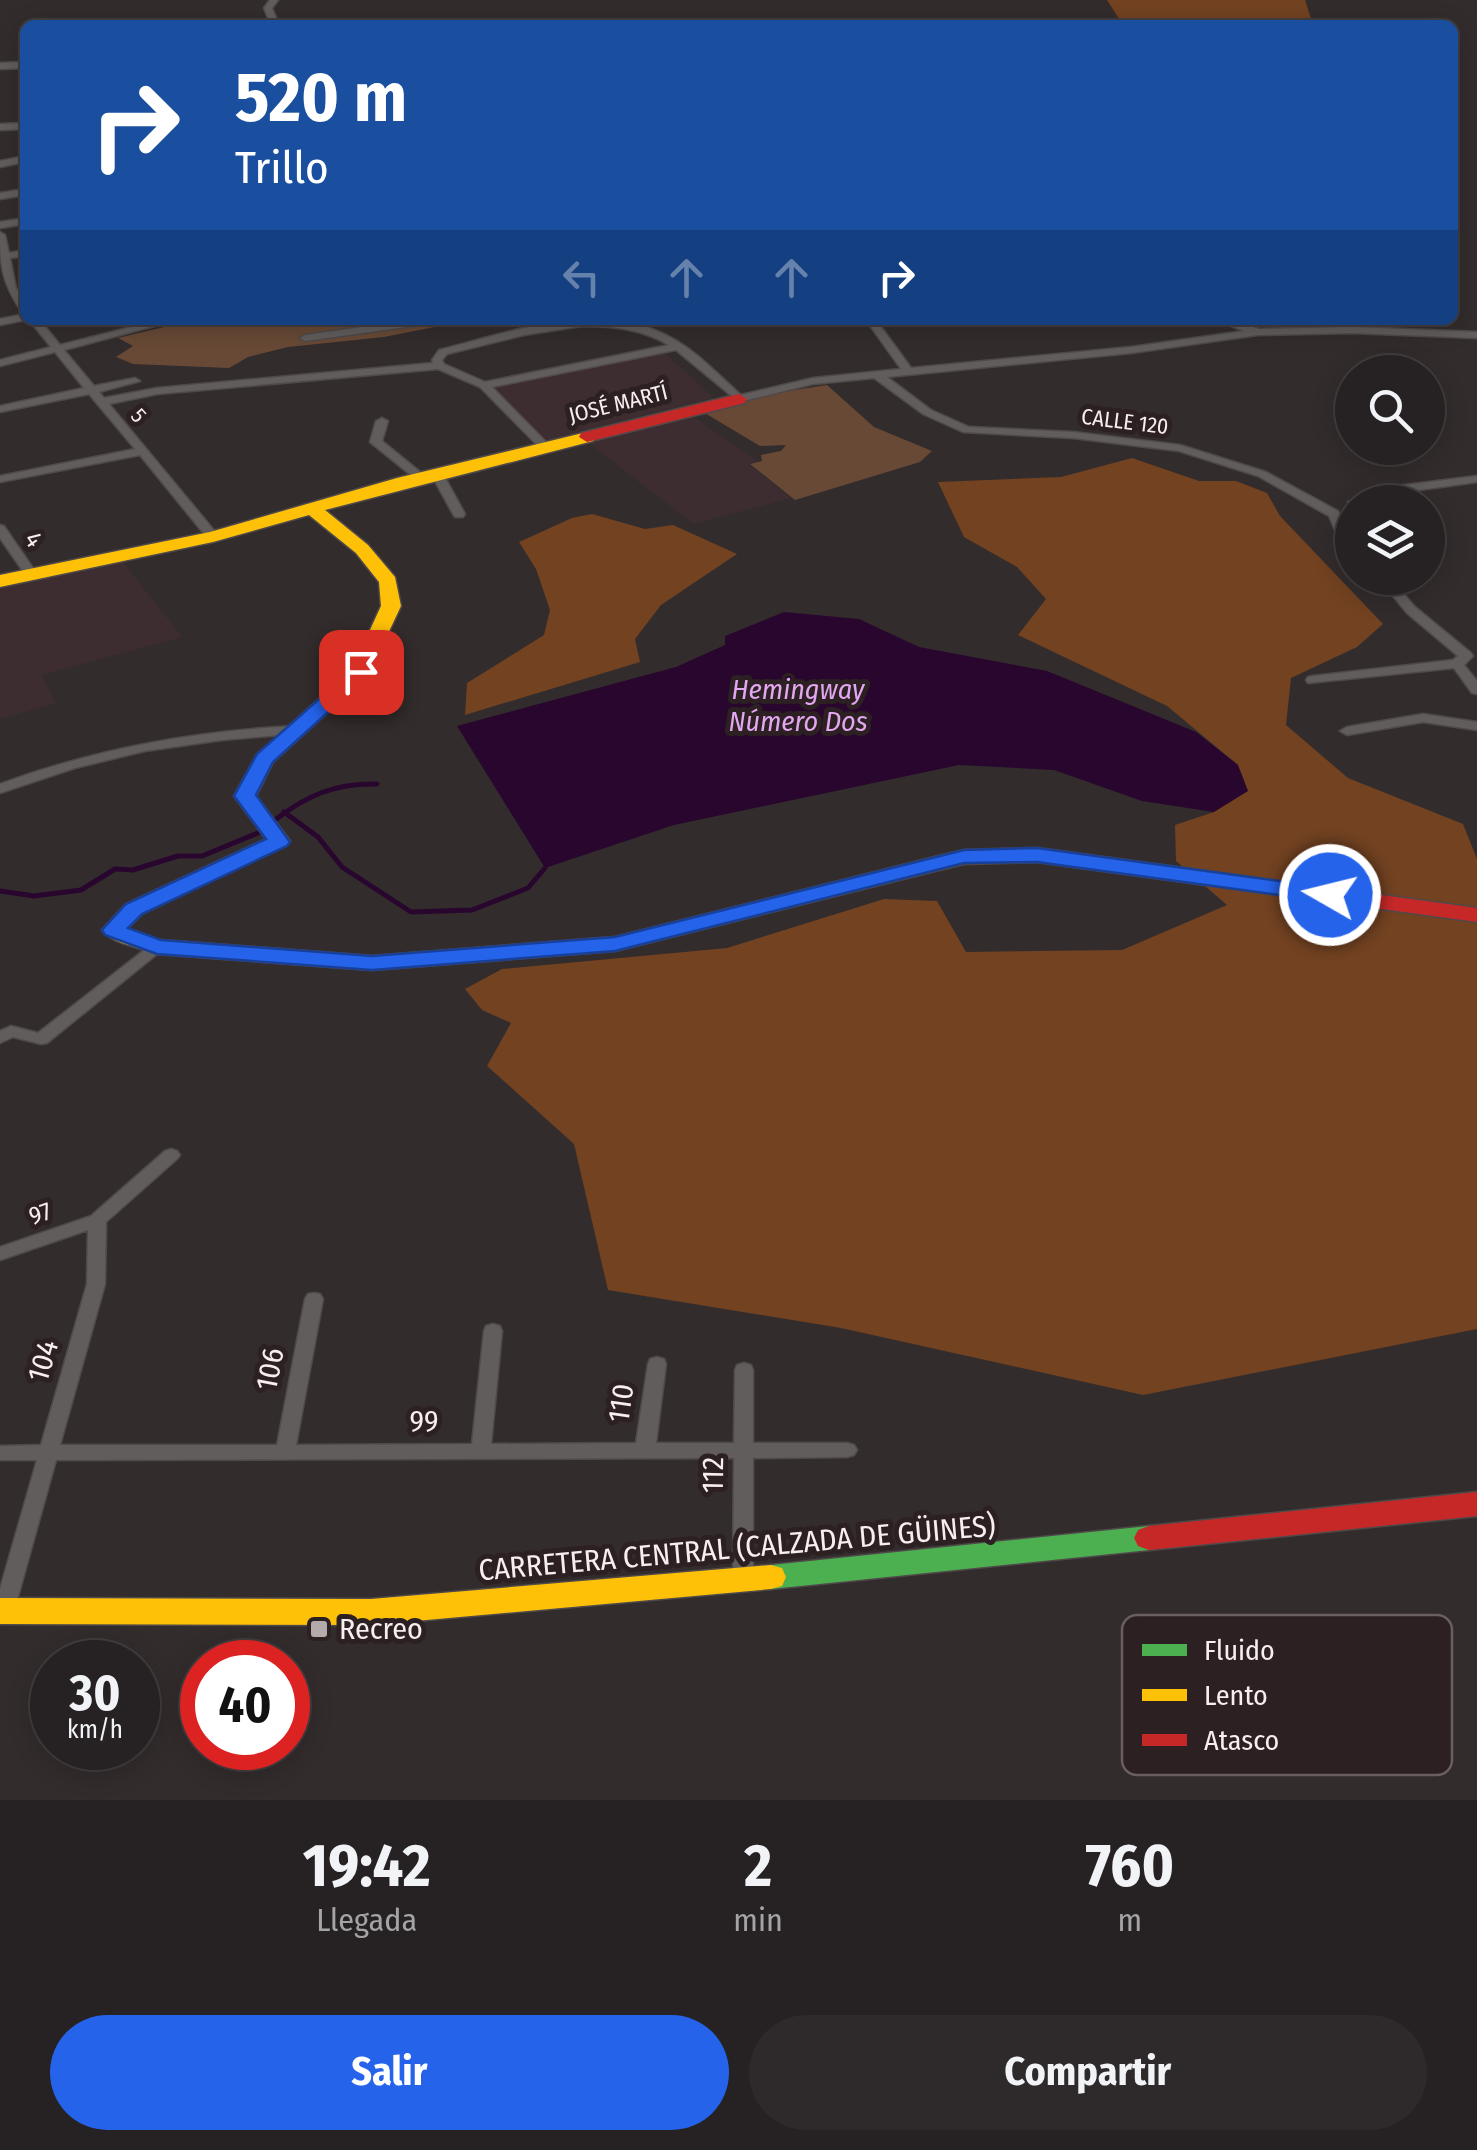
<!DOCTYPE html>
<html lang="es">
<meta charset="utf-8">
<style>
:root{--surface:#262122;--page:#2e292a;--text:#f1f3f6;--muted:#a4a3a5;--line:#423e40;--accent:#2563eb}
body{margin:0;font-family:"Fira Sans Condensed",sans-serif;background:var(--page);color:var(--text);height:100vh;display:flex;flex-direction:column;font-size:38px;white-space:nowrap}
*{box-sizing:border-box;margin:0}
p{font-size:32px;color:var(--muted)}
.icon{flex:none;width:55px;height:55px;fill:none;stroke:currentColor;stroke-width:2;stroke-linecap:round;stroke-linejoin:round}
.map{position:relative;height:1800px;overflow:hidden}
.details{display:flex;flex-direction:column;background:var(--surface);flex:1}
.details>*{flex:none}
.guide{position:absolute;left:20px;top:20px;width:1438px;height:305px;border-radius:15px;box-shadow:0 5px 25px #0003,0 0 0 2px var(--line);background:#1a4fa0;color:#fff;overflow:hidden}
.controls{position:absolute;left:1335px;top:355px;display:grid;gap:20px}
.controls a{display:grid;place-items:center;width:110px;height:110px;border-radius:50%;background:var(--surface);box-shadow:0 5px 25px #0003,0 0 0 2px var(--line);font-size:50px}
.speed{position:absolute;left:30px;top:1640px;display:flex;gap:20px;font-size:50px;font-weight:700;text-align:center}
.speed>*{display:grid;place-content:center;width:130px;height:130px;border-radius:50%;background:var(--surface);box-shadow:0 5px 25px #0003,0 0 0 2px var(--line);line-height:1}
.speed small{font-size:25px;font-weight:400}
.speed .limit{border:15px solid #d22;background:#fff;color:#111}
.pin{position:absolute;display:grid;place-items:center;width:85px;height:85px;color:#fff;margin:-42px;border-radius:20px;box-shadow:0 5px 15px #0006}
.me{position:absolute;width:110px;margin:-55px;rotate:278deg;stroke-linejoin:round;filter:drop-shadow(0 0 8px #0008)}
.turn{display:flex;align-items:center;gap:35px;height:210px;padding:0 50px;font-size:45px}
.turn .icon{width:130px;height:130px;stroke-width:2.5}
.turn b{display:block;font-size:70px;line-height:85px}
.lanes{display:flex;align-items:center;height:95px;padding:0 50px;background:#0003;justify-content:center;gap:50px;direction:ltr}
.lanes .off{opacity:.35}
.eta{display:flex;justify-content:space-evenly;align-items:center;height:170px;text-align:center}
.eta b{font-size:60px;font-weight:700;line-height:70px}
.action{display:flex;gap:20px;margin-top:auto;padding:20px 50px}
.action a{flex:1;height:115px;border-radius:60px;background:var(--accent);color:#fff;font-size:40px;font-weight:700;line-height:115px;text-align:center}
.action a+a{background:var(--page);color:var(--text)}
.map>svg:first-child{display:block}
.built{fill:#3e2d30}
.green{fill:#684936}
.forest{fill:#724221}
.water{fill:#28062e}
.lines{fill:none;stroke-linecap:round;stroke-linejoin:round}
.stream{stroke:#28062e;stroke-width:5}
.street-casing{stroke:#4f4949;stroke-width:3}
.fast-casing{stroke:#4f4949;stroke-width:3}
.slow-casing{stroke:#4f4949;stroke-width:3}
.jam-casing{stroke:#4f4949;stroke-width:3}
.street{fill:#615d5d;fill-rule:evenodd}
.fast{fill:#4caf50;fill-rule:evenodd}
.slow{fill:#ffc107;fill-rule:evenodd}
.jam{fill:#c62828;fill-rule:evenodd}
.route{fill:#2563eb;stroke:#184099;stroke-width:2.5}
.poi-dot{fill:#b2aaab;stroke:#2c2022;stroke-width:4}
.labels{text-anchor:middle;stroke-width:10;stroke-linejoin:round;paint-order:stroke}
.far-street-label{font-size:22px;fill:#f7eeef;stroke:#2c2022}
.street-label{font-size:25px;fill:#f7eeef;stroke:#2c2022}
.water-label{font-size:28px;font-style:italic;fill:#e3a6f0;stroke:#2c2022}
.near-street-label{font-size:30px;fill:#f7eeef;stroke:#2c2022}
.near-poi-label{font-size:30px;fill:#f7eeef;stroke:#2c2022;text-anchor:start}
.key{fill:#2c2022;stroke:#695e60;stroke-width:2.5}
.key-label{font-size:28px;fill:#f7eeef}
</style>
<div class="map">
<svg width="1477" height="1800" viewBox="0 0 1477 1800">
<rect width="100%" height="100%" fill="#332c2d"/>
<g class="built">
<polygon points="662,350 714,398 546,440 489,387"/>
<polygon points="694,417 757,461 748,464 791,498 693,524 589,443"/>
<polygon points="122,561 182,637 41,675 56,703 0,719 0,587"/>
</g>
<g class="green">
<polygon points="194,320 470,320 384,337 288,347 248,357 229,368 133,364 116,357 133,346 118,338"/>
<polygon points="827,385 874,427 932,451 920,462 795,500 750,464 762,461 761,455 781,451 786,445 760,446 703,412 763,395"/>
</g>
<g class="forest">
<polygon points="1107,0 1305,0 1313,25 1123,25"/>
<polygon points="1132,458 1199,481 1236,481 1267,493 1280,516 1383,624 1357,647 1291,678 1286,725 1348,778 1463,824 1477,859 1477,1329 1143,1395 841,1328 608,1290 574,1144 487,1066 511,1023 482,1010 465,989 502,969 727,948 884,899 937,901 966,952 1122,950 1227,905 1176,861 1175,825 1214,812 1238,765 1167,706 1018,635 1046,599 1017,567 964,537 938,482 1061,477"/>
<polygon points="592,514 645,529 673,525 737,554 661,605 635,639 640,662 465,715 467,683 544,635 550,610 536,569 519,542 572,518"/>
</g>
<polygon class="water" points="784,612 859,619 919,647 1047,671 1196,732 1238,765 1248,791 1214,812 1142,801 1054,770 959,765 674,825 545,868 457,726 676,667 725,645 725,636"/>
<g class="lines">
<g class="stream">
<polyline points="284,812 318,837 342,867 411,912 472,910 528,888 545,868"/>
<path d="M275 820C307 795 336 783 377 784"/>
<polyline points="0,891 34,896 81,890 115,869 133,870 178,856 202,856 258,833"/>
</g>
<defs>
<g id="street">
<polygon points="270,0 278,0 272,8 279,25 271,25 264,8"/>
<polygon points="25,62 25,68 0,69 0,63"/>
<polygon points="25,123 25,129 0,130 0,124"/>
<polygon points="25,156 25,162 0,167 0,161"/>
<polygon points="25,189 25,195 0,199 0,193"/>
<polygon points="25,218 25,224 0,228 0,222"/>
<path d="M0 232 5 235 9 253 25 250V256L10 258 16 288 25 301V312L21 311C2 282 0 267 0 232Z"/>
<polygon points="25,314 25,320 0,325 0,319"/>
<path d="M29 320H40L60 345 159 320H177L64 350 94 386 135 378 140 381 99 392 104 398 157 388 433 363 432 360 439 350C511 332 598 299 668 336 696 350 718 375 741 395L813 378 901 369 866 320H876L911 368 1131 347 1244 331 1217 320H1232L1259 329 1353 327 1477 332V338L1353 333 1258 335 1131 353 887 377 931 410 969 427 1073 432 1180 445 1266 472 1338 511 1347 531 1352 537V547L1337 535 1329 516 1258 476 1179 451 1073 438 963 432 923 414 874 378 813 384 739 402 676 350 492 387 549 445V449H541L480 387 438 369 157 394 109 404 217 534 219 537 213 541 209 540 140 455 0 482V476L135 449 89 394 0 412V406L84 388 55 352 0 366V360L51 347ZM582 326C614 326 641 329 669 345L485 382 444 364 442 360 447 354 524 335Z"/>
<polygon points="412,320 440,320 435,323 305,341 300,338 305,335"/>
<polygon points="382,418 388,421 382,441 425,476 425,480 417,480 370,442 376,421"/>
<polygon points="437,471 443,474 465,514 463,517 455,517 453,514 431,474"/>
<polygon points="1477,476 1477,482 1398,493 1365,502 1352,502 1352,505 1348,502 1397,486"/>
<polygon points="0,525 4,526 35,571 35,577 27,577 0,538"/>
<polygon points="1378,578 1390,578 1415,607 1471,653 1473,656 1464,665 1477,681 1477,694 1472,693 1454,668 1308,683 1306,680 1308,677 1313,676 1453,660 1458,656 1407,613"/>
<polygon points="1423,714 1477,722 1477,730 1423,722 1347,735 1340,731 1347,727"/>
<path d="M296 726 301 727 303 730 301 733 222 740 145 751 75 768 0 793V784C95 749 194 731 296 726Z"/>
<polygon points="157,942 165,947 162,950 47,1043 41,1044 13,1037 0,1043 0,1031 11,1026 38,1033 152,944"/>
<polygon points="171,1149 177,1151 180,1155 177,1159 106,1222 105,1284 60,1445 277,1445 305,1299 308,1294 314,1293 320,1294 323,1299 296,1445 472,1444 484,1331 486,1326 493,1324 500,1326 502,1331 491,1444 636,1443 648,1364 650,1359 657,1357 664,1359 666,1364 656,1443 734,1443 735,1370 737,1365 744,1363 751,1365 753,1370 753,1443 847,1443 854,1445 857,1450 854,1455 847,1457 753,1458 753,1580 750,1586 743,1588 736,1586 733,1580 734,1458 56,1460 14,1611 11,1617 0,1618 0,1589 37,1460 0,1460 0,1446 41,1445 87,1284 88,1230 0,1260 0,1247 91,1216 165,1151"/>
</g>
<g id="fast">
<polygon points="943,855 954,862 951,867 615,951 372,970 157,954 132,946 129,941 140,934 160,940 372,956 615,937"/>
<polygon points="1149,1526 1160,1530 1164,1538 1160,1546 1149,1550 771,1589 760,1586 756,1577 760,1568 771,1565"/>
</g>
<g id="slow">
<path d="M587 432 595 437 593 441 325 510 368 545 395 577 401 606 368 676 273 762 256 796 290 841 142 914 128 928 151 941 148 946C134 949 111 941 102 930L126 904 266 839 234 796 257 755 352 669 381 606 379 582 356 553 309 515 213 542 0 587V575L210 532 397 478Z"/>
<polygon points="771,1565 782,1568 786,1577 782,1586 771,1589 371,1625 0,1624 0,1598 371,1599"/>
</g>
<g id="jam">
<polygon points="739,394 747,399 745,403 587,442 579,437 581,433"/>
<polygon points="1037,848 1477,908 1477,922 1037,862 964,864 943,869 932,862 935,857 964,850"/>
<polygon points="1477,1492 1477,1516 1149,1550 1138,1546 1134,1538 1138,1530 1149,1526"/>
</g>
</defs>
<use href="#street" class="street-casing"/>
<use href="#fast" class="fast-casing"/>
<use href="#slow" class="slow-casing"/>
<use href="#jam" class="jam-casing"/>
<use href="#street" class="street"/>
<use href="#fast" class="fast"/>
<use href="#slow" class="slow"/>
<use href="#jam" class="jam"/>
</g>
<polygon class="route" points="361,666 368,668 368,676 273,762 256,795 290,842 287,846 142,914 128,928 161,940 372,956 615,937 964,850 1037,848 1330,888 1342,895 1330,902 1037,862 964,863 615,951 372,970 157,954 105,935 102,930 126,904 266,839 234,796 257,754 354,668"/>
<rect class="poi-dot" x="309" y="1619" width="20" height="20" rx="5"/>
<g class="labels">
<g class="far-street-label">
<text transform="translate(618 403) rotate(-14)" y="8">JOSÉ MARTÍ</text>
<text transform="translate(139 415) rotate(49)" y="8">5</text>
<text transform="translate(1125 421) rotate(7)" y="8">CALLE 120</text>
</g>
<g class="street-label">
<text transform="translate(34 539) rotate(55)" y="9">4</text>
<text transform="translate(40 1213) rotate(-19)" y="9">97</text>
</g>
<g class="water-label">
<text x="798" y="699">Hemingway<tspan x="798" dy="32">Número Dos</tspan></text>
</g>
<g class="near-street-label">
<text transform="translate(43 1361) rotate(-74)" y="10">104</text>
<text transform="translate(270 1369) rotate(-79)" y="10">106</text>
<text transform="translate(621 1403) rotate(-82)" y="10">110</text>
<text x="424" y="1431">99</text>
<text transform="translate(713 1475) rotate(-89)" y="10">112</text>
<text transform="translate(737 1548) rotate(-5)" y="10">CARRETERA CENTRAL (CALZADA DE GÜINES)</text>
</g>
<g class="near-poi-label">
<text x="339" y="1639">Recreo</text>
</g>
</g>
<rect x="1122" y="1615" width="330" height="160" rx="15" class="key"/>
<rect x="1142" y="1644" width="45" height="12" fill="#4caf50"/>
<rect x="1142" y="1689" width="45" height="12" fill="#ffc107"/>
<rect x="1142" y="1734" width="45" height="12" fill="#c62828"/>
<g class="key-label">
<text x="1204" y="1660">Fluido</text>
<text x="1204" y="1705">Lento</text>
<text x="1204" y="1750">Atasco</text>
</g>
</svg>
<div class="controls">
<a><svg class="icon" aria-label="search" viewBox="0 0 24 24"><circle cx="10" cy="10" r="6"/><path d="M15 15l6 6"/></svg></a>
<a><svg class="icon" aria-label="layers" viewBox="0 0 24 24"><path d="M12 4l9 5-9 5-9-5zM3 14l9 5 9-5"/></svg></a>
</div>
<div class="speed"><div>30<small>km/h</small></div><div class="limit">40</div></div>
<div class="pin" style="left:361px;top:672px;background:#d93025"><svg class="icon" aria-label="arrive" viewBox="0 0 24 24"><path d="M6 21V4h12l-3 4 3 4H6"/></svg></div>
<svg class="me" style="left:1330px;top:895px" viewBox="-20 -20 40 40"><circle r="17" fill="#2563eb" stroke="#fff" stroke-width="3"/><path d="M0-11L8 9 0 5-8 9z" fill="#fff"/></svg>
<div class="guide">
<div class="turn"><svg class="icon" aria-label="right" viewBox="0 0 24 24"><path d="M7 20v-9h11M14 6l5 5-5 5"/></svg><div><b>520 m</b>Trillo</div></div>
<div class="lanes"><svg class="icon off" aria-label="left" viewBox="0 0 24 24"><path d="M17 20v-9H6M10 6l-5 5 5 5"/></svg><svg class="icon off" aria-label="ahead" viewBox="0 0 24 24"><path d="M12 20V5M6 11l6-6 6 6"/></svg><svg class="icon off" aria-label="ahead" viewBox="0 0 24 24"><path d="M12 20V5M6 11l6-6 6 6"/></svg><svg class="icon" aria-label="right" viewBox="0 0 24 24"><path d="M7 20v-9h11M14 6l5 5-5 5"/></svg></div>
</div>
</div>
<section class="details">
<div class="eta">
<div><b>19:42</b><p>Llegada</p></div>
<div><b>2</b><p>min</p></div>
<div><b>760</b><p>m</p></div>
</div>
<div class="action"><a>Salir</a><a>Compartir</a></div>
</section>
